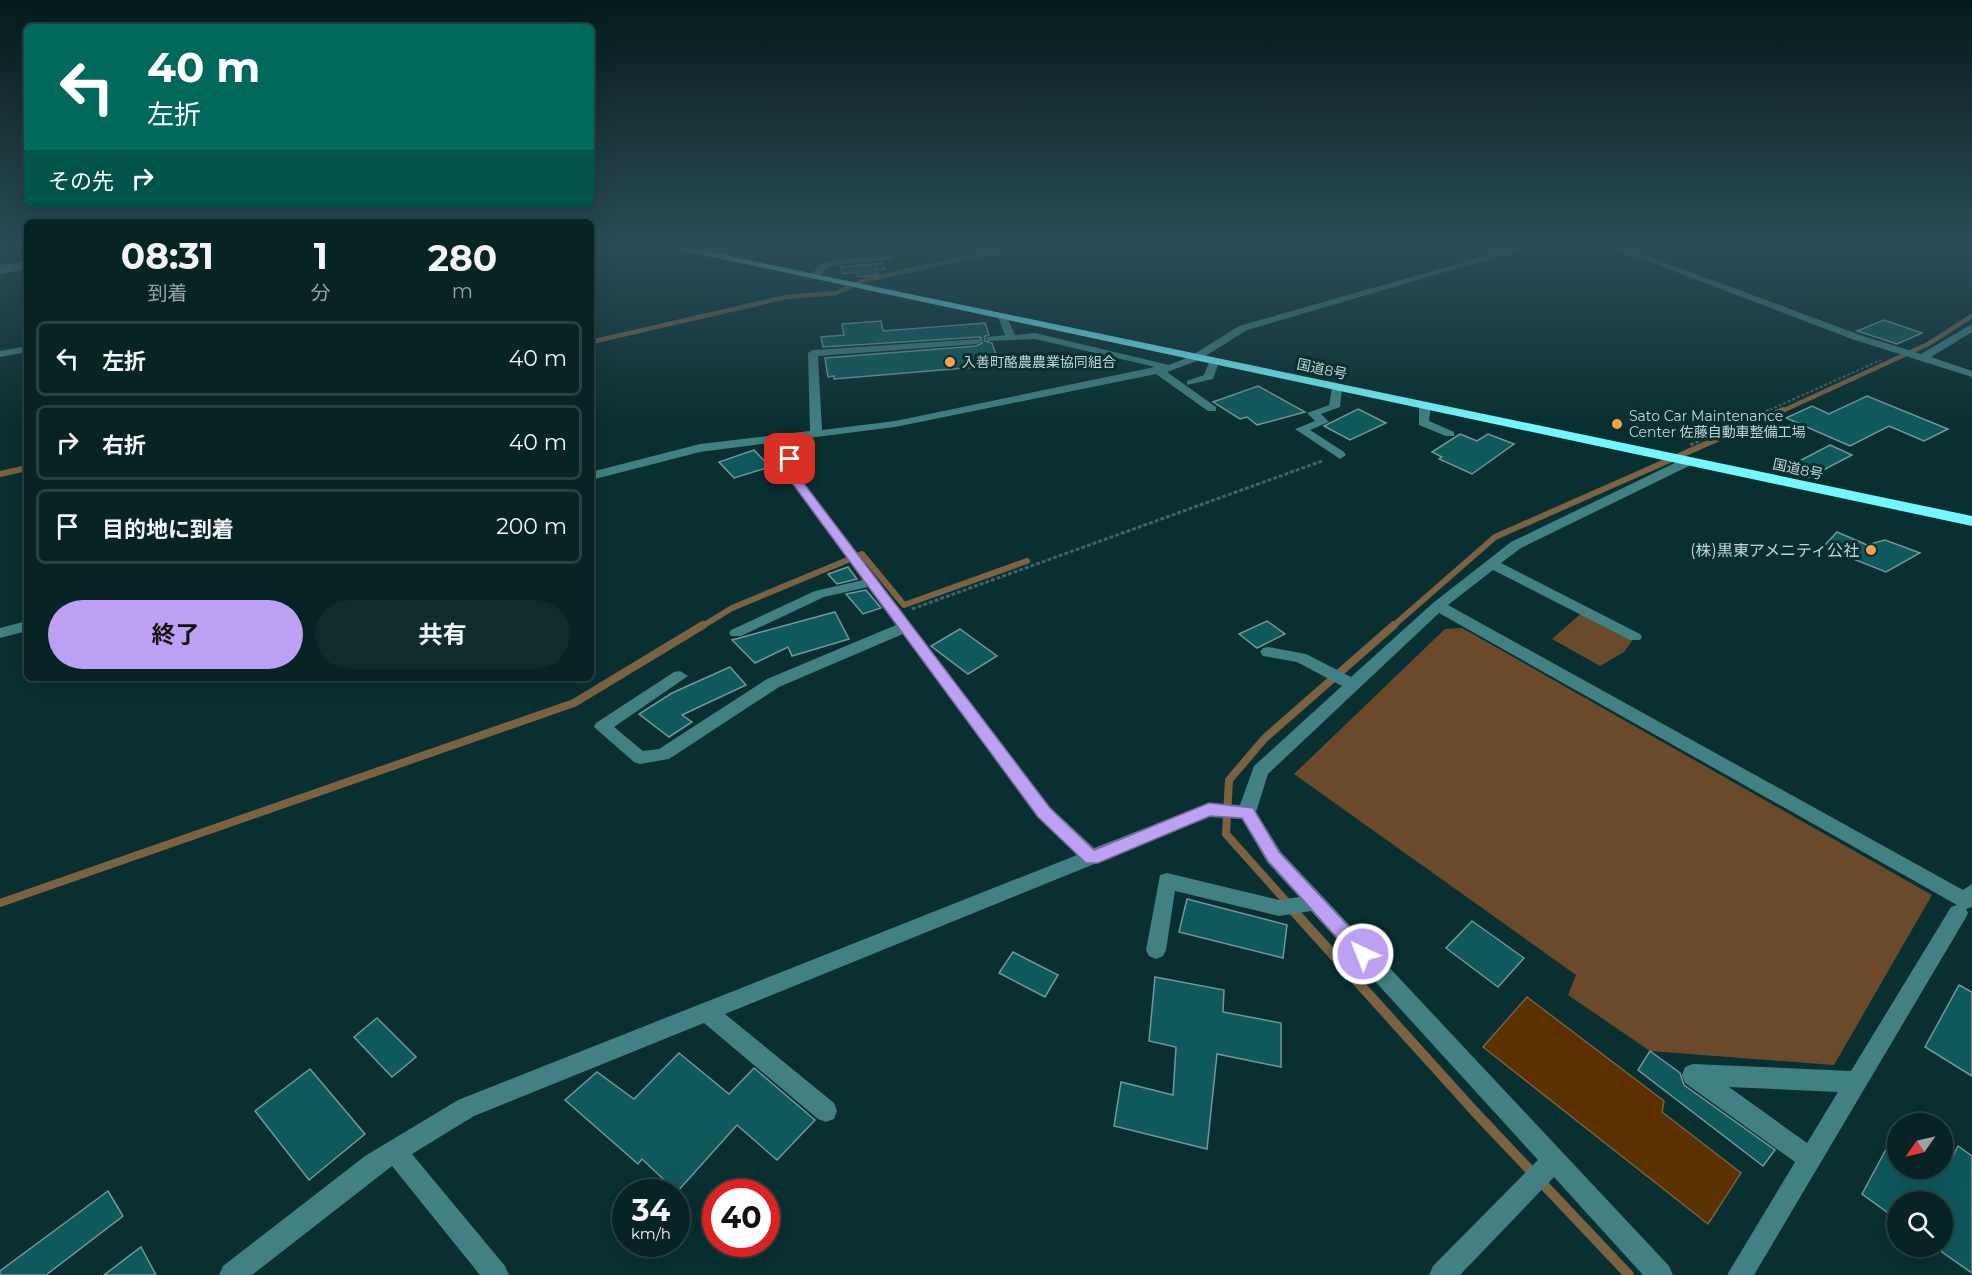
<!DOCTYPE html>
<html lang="ja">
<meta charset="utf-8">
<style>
:root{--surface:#072324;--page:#102b2c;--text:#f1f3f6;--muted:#98a4a6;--line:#284041;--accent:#bca0f2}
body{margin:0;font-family:Montserrat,"Noto Sans JP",sans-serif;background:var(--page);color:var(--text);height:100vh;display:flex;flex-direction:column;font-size:22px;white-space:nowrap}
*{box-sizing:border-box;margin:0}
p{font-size:20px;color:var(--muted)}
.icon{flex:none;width:33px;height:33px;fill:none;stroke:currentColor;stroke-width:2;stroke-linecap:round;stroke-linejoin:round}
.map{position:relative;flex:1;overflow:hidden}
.details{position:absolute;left:24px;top:219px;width:570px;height:462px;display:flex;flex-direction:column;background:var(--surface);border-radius:9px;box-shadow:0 6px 24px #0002,0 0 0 2px var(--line)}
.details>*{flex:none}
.banner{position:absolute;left:24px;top:24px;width:570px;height:183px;border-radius:9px;box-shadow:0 6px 24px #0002,0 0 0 2px var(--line);background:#00695c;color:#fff;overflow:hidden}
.needle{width:39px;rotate:236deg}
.tools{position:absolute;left:1887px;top:1113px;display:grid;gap:12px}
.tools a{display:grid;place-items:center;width:66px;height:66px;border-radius:50%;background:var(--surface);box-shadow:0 6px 24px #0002,0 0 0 2px var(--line);font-size:30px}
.speed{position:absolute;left:612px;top:1179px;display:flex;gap:12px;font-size:30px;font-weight:700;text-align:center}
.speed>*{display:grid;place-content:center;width:78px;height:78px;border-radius:50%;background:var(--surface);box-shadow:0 6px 24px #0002,0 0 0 2px var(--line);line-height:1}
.speed small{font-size:15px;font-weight:400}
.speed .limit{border:9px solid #d22;background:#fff;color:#111}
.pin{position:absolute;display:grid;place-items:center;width:51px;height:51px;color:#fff;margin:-26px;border-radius:12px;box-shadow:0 3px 9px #0006}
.me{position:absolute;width:66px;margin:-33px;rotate:317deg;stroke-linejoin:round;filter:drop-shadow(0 0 4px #0008)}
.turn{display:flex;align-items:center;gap:21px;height:126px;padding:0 24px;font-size:27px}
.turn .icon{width:78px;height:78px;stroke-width:2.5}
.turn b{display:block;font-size:42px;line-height:51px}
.then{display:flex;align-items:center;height:57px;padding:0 24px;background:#0003;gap:12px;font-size:22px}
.eta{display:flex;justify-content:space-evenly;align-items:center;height:102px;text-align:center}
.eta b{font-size:36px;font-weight:700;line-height:42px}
.primary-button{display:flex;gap:12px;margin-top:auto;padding:12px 24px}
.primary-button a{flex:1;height:69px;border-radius:36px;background:var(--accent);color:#111;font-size:24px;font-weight:700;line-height:69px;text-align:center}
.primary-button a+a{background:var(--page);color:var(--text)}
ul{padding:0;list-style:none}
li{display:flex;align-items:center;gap:18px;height:75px;margin:0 12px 9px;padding:0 12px;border:3px solid var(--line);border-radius:9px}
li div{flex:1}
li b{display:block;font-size:22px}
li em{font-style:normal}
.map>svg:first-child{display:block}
.green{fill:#6b4a2c}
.water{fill:#5c3100;stroke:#7b6240;stroke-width:1.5}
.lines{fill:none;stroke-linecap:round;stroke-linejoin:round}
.stream-far3{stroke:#7b6240;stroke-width:4.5}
.stream-far2{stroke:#7b6240;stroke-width:6}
.stream-far1{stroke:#7b6240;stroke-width:8}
.stream{stroke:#7b6240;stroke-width:10}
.building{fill:#0e595c;stroke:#73989a;stroke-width:1.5}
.path-far1{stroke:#436364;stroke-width:2;stroke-dasharray:3 2;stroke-linecap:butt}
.path{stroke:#436364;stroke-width:3;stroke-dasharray:4 2;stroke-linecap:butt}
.minor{fill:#418083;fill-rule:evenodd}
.highway{fill:#74f7fc;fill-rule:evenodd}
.route{fill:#bca0f2;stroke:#7a689d;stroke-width:1.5}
.poi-dot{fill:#f9a04c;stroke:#092f30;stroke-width:2}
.labels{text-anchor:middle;stroke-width:6;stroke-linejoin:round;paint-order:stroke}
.far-poi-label{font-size:14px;fill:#c3d6d7;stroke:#092f30;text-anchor:start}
.far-street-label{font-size:14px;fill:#c3d6d7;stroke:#092f30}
.poi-label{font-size:16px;fill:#c3d6d7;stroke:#092f30;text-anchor:end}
</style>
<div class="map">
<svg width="1972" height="1275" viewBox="0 0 1972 1275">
<rect width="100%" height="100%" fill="#092f30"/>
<g class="green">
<polygon points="1584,611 1635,637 1624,652 1600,666 1552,639"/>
<polygon points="1462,628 1932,895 1834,1065 1650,1051 1568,995 1576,975 1294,774 1445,629"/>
</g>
<polygon class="water" points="1527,997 1664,1101 1662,1112 1741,1173 1708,1224 1483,1047"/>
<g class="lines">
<g class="stream-far3">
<polyline points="0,272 27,267"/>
<polyline points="591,342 786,297 836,293 865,280 1020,246"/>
<polyline points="1780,412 1928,344 1972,316"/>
</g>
<g class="stream-far2">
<polyline points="0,474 27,468"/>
<polyline points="701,627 732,608 862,554 904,605 1027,561"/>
<polyline points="1392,627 1495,537 1783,410"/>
</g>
<g class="stream-far1">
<polyline points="0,903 574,703 703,625"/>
<polyline points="1292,908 1226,834 1229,780 1265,738 1394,625"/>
</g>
<polyline class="stream" points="1290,907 1475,1112 1629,1275"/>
</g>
<g class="building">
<polygon points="881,263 885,269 876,270 878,275 858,277 855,272 843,274 840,267"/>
<polygon points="1884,320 1922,333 1897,344 1857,331"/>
<polygon points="881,321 883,331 985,323 989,335 985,336 985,341 992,343 1000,365 834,379 834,376 828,377 825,358 976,346 982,343 980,337 823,347 821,337 844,335 842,324"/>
<polygon points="1258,386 1305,412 1257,425 1247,417 1240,419 1213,402"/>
<polygon points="1867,396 1948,429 1924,441 1889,426 1850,446 1786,418 1812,406 1829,414"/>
<polygon points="1358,409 1386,423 1350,440 1324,426"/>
<polygon points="1460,434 1477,441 1488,434 1514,444 1472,474 1439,459 1442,457 1432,452"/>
<polygon points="1830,445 1852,455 1808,478 1786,468"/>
<polygon points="754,450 770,467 734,478 719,462"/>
<polygon points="1837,532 1867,545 1885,540 1920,553 1886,572 1823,547"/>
<polygon points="848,567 857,579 837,584 828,574"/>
<polygon points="866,590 881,608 863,614 846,594"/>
<polygon points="835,612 849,639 792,656 788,647 755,663 732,640"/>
<polygon points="1267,621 1285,634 1257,648 1239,634"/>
<polygon points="960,629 997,656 968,674 931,646"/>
<polygon points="730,667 746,685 682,715 692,722 669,737 639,714 672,693"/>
<polygon points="1187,899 1287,925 1283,958 1179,932"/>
<polygon points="1472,921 1524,958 1498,987 1446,948"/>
<polygon points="1013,952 1058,975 1045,997 999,973"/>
<polygon points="1155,977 1224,990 1223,1012 1281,1023 1281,1067 1217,1054 1207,1149 1114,1126 1121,1082 1173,1095 1176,1047 1149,1041"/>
<polygon points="1959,985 1972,992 1972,1076 1925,1047"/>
<polygon points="377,1018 416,1057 392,1077 354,1037"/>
<polygon points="1650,1051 1680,1073 1684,1085 1775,1150 1763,1166 1638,1070"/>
<polygon points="679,1053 729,1094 754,1068 815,1120 777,1160 737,1125 677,1192 642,1159 638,1164 565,1100 597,1072 634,1099"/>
<polygon points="310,1069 365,1134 309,1180 255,1111"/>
<polygon points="1898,1127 1898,1168 1942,1168 1942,1157 1950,1162 1958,1146 1972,1156 1972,1273 1942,1252 1942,1202 1898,1202 1898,1220 1862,1194"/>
<polygon points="108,1191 123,1216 46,1275 0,1275 0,1271"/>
<polygon points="141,1247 156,1275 104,1275"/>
</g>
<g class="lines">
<polyline class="path-far1" points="1765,412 1881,360"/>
<g class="path">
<polyline points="1690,445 1769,410"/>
<polyline points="912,609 1322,461"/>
</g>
<g class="minor">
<path d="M1520 246H1534L1247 330 1199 360 1167 372 1216 407V411H1208L1156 374 895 427 800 439 796 444 797 474 1050 807 1094 848 1209 803 1240 805 1254 766 1342 686 1297 662 1263 656 1260 652 1263 648 1268 647 1306 654 1351 677 1433 603 1511 542 1685 458H1693V464L1521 548 1501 563 1640 634 1642 637 1640 640H1630L1493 570 1448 605 1963 890 1972 884V907L1966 909 1968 913 1965 919 1754 1275H1727L1795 1162 1685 1083 1682 1075 1685 1067 1693 1064 1851 1071 1951 907 1957 905 1439 613 1268 774 1256 812 1281 852 1669 1266 1673 1275H1643L1554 1177 1460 1275H1429L1433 1266 1538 1160 1311 911 1279 916 1175 891 1166 950 1163 956 1156 959 1149 956 1146 950 1160 875 1167 873 1279 900 1299 897 1267 862 1242 819 1210 817 725 1014 834 1103 837 1111 834 1119 826 1122 818 1119 704 1023 474 1116 412 1154 505 1266 509 1275H480L392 1166 252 1275H219L223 1266 365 1156 458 1100 1077 855 1038 817 903 634 779 687 669 759 640 764 634 762 594 727 596 723 674 672 680 671 688 676 614 727 643 751 659 749 767 679 896 625 868 587 824 597 741 636H731L729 633 731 630 815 591 863 580 785 474 784 444 786 441 700 452 591 480V472L700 444 810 431 808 353 813 350 980 339V343L976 344 818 356 822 430 895 421 1155 367 1035 339 987 341V337L1005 335 998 317 1000 315H1006L1015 335 1035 333 1169 365 1191 356 1239 326ZM1729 1087 1838 1092 1807 1143Z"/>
<polygon points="1608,246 1620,246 1860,335 1921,354 1972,324 1972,332 1931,357 1972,371 1972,377 1852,339"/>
<polygon points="889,254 893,257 892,259 831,266 815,279 807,277 825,262"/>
<polygon points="27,261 27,267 0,271 0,265"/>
<polygon points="27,346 27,352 0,357 0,351"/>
<polygon points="1210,360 1219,362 1213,379 1187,385 1187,381 1204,375"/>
<polygon points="1337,385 1342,388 1340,407 1321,414 1329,422 1310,430 1344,452 1346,455 1340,459 1295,429 1315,421 1307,413 1329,405 1332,388"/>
<polygon points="1425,403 1431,406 1429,421 1454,432 1454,436 1446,436 1419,425 1419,406"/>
<polygon points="27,621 27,631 0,638 0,628"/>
</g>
<polygon class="highway" points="661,246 681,246 1972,516 1972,526"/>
</g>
<linearGradient id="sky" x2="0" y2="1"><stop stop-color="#051a1a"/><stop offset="0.58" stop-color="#2c4d59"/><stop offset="1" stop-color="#2c4d59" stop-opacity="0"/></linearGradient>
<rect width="1972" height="425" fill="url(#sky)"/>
<polygon class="route" points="787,457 794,457 796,473 1050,808 1094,850 1209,803 1253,808 1279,852 1369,948 1372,954 1369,959 1363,962 1356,959 1268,861 1242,818 1210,816 1098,863 1086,863 1038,817 787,476"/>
<g class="poi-dot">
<circle cx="950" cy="362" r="6"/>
<circle cx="1617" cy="424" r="6"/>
<circle cx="1871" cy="550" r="6"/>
</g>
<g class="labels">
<g class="far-poi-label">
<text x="962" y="367">入善町酪農農業協同組合</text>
<text x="1629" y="421">Sato Car Maintenance<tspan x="1629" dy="16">Center 佐藤自動車整備工場</tspan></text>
</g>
<g class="far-street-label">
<text transform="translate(1322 369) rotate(12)" y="5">国道8号</text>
<text transform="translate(1798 469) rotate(12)" y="5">国道8号</text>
</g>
<g class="poi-label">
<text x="1859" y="556">(株)黒東アメニティ公社</text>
</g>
</g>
</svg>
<div class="tools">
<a><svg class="needle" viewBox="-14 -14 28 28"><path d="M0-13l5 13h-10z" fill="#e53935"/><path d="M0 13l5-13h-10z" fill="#98a4a6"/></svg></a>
<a><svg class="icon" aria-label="search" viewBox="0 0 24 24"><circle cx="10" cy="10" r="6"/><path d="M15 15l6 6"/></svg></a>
</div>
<div class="speed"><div>34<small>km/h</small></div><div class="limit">40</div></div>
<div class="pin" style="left:790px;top:459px;background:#d93025"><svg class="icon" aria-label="arrive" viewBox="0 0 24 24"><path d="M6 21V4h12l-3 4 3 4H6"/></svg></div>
<svg class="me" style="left:1363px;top:954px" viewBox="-20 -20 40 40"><circle r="17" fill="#bca0f2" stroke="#fff" stroke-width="3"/><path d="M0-11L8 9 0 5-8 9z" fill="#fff"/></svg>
<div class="banner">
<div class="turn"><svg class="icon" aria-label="left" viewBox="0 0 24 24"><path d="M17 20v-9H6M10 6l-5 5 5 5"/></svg><div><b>40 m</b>左折</div></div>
<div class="then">その先<svg class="icon" aria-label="right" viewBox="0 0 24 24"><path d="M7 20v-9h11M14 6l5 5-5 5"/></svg></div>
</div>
<section class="details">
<div class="eta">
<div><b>08:31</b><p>到着</p></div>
<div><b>1</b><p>分</p></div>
<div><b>280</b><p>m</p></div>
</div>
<ul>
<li><svg class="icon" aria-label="left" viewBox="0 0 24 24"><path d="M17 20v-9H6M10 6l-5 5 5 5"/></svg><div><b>左折</b></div><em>40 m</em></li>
<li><svg class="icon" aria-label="right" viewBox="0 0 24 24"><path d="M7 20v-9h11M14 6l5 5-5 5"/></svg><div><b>右折</b></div><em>40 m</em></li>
<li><svg class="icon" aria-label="arrive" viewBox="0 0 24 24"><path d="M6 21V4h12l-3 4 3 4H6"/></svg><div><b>目的地に到着</b></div><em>200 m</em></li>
</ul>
<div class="primary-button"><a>終了</a><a>共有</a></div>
</section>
</div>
